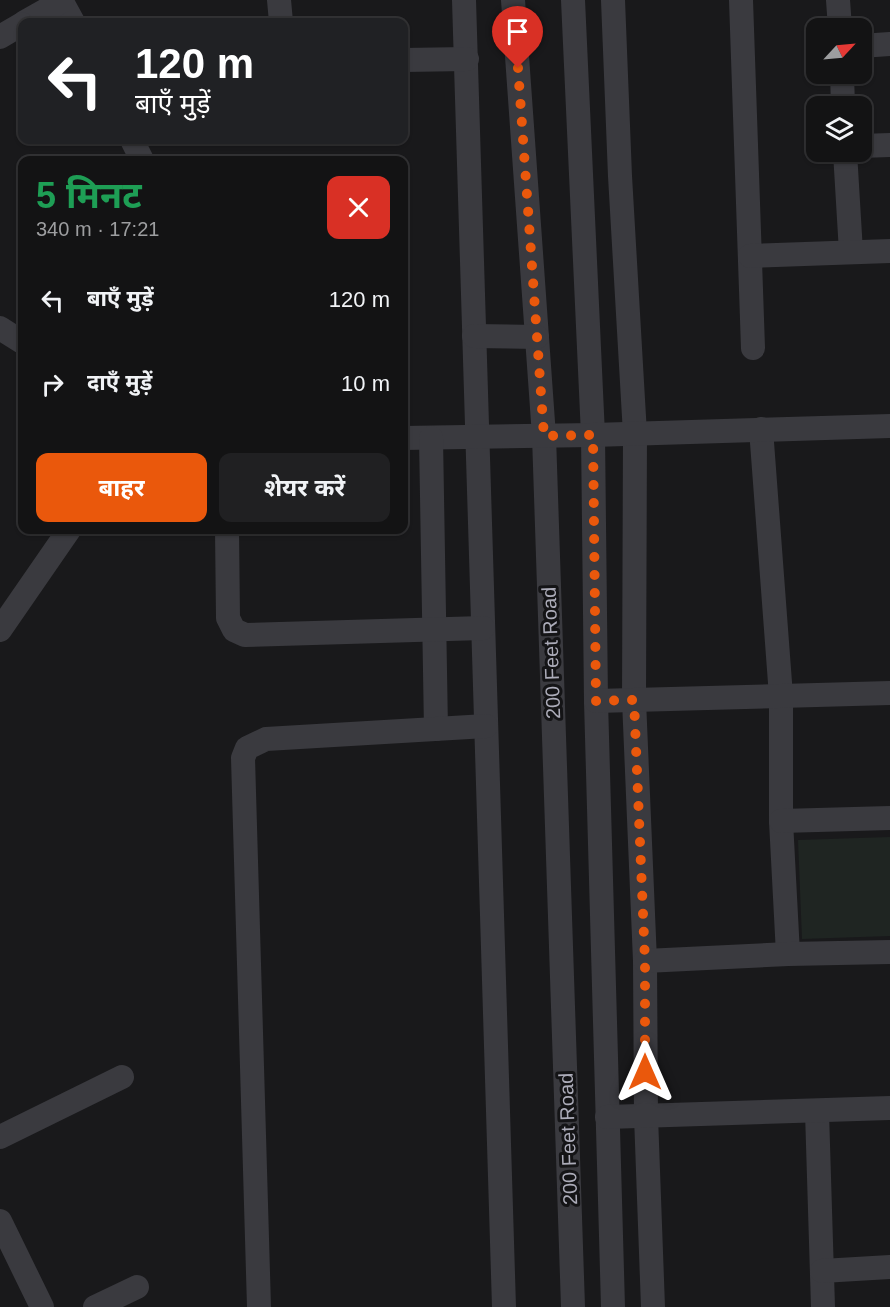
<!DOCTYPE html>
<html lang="hi">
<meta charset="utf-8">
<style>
:root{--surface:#131314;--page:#202022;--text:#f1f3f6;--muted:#9d9ea0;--line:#323234;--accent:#ea580c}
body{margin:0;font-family:Helvetica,"Noto Sans Devanagari",sans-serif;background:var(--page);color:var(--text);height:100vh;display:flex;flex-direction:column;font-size:22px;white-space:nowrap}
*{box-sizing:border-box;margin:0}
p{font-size:20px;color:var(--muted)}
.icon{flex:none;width:33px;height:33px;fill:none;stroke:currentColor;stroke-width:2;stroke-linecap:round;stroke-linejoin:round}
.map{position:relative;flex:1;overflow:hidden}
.side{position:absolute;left:18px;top:156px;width:390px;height:378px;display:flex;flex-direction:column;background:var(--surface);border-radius:12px;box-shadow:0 2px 4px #0004,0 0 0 2px var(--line)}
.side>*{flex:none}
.top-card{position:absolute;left:18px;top:18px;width:390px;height:126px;border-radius:12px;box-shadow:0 2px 4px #0004,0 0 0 2px var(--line);background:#202124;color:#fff;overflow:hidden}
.needle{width:39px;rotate:64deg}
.controls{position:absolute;left:806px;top:18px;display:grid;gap:12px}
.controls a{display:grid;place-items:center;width:66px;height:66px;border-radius:12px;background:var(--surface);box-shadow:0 2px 4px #0004,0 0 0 2px var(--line);font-size:30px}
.pin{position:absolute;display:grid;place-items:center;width:51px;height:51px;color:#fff;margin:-62px -26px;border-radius:50% 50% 50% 0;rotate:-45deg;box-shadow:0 0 6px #0007}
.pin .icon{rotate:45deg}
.me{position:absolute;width:66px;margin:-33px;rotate:0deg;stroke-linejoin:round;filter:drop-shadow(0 0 4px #0008)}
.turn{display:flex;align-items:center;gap:21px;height:126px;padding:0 18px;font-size:27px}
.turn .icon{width:78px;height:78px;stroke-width:2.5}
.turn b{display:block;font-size:42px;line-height:51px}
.round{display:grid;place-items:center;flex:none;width:63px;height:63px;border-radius:12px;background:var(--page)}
.summary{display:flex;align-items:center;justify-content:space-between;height:102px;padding:0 18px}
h1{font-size:36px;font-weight:700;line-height:45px;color:#1e9e55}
.cta{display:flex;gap:12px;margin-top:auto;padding:12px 18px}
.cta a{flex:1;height:69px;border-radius:12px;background:var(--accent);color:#fff;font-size:24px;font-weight:700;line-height:69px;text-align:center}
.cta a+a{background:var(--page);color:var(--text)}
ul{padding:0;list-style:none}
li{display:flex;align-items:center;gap:18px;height:84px;padding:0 18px}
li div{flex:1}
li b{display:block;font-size:22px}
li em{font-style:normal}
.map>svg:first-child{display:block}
.green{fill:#1f2522}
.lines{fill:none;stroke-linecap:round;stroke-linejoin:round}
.minor{stroke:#3a3a3f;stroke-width:24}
.route{stroke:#ea580c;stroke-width:10;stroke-dasharray:0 18}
.labels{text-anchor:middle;stroke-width:6;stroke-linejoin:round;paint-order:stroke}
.street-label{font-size:20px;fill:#acacb9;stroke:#141416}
</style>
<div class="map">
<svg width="890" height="1307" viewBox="0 0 890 1307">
<rect width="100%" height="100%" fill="#19191b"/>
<polygon class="green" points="890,837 890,936 802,939 798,840"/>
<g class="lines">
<g class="minor">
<polyline points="61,0 73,22"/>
<polyline points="279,0 281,22"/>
<polyline points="464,0 504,1307"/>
<polyline points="513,0 544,436 573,1307"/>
<polyline points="573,0 593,435 596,701 613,1307"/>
<polyline points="613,0 620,176 635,434 634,700 645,961 646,1116 653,1307"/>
<polyline points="741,0 753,348"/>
<polyline points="838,0 840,28"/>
<polyline points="25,22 62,1"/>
<polyline points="0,37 22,24"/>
<polyline points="861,46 890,44"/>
<polyline points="404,60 467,59"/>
<polyline points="842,74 843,106"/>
<polyline points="132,140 142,160"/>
<polyline points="861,146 890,145"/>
<polyline points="845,152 851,252"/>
<polyline points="750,256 890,251"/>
<polyline points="0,328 22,342"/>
<polyline points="474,336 537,337"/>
<polyline points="761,429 781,696 781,821 788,954"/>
<polyline points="404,438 593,435 890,426"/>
<polyline points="431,438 436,729"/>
<polyline points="227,530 228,618 234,630 245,635 483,628"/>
<polyline points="0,630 69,530"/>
<polyline points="596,701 890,693"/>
<polyline points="781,821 890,818"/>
<polyline points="645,961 788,954 890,952"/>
<polyline points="817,1112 823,1307"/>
<polyline points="607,1117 890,1108"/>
<polyline points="0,1137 122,1077"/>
<polyline points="0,1221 42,1307"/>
<polyline points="822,1271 890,1267"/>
<polyline points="95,1307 137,1287"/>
<polyline points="259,1307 243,758 247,748 266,739 486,726"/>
</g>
</g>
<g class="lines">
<polyline class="route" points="518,68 544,436 593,435 596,701 634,700 645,961 645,1072"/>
</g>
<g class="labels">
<g class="street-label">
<text transform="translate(551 653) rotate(-92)" y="7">200 Feet Road</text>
<text transform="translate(568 1139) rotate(-92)" y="7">200 Feet Road</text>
</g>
</g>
</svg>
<div class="controls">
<a><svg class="needle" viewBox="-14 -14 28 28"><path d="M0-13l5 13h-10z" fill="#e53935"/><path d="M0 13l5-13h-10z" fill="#9d9ea0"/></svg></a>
<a><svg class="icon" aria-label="layers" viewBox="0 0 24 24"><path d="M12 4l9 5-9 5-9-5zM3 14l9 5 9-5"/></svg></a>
</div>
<div class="pin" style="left:518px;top:68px;background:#d93025"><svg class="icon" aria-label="arrive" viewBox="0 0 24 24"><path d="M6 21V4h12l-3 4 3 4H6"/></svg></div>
<svg class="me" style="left:645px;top:1072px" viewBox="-20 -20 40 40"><path d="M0-17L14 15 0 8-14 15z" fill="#ea580c" stroke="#fff" stroke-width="4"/></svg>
<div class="top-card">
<div class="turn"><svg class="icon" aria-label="left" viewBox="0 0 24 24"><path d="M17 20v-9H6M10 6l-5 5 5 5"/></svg><div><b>120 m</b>बाएँ मुड़ें</div></div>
</div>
<section class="side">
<div class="summary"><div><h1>5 मिनट</h1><p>340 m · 17:21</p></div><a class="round" style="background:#d93025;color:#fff"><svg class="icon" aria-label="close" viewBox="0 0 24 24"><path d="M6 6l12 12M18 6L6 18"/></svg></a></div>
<ul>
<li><svg class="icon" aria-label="left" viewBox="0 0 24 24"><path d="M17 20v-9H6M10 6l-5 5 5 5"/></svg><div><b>बाएँ मुड़ें</b></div><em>120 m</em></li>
<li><svg class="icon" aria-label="right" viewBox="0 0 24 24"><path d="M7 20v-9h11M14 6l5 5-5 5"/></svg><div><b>दाएँ मुड़ें</b></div><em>10 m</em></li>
</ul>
<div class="cta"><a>बाहर</a><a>शेयर करें</a></div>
</section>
</div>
